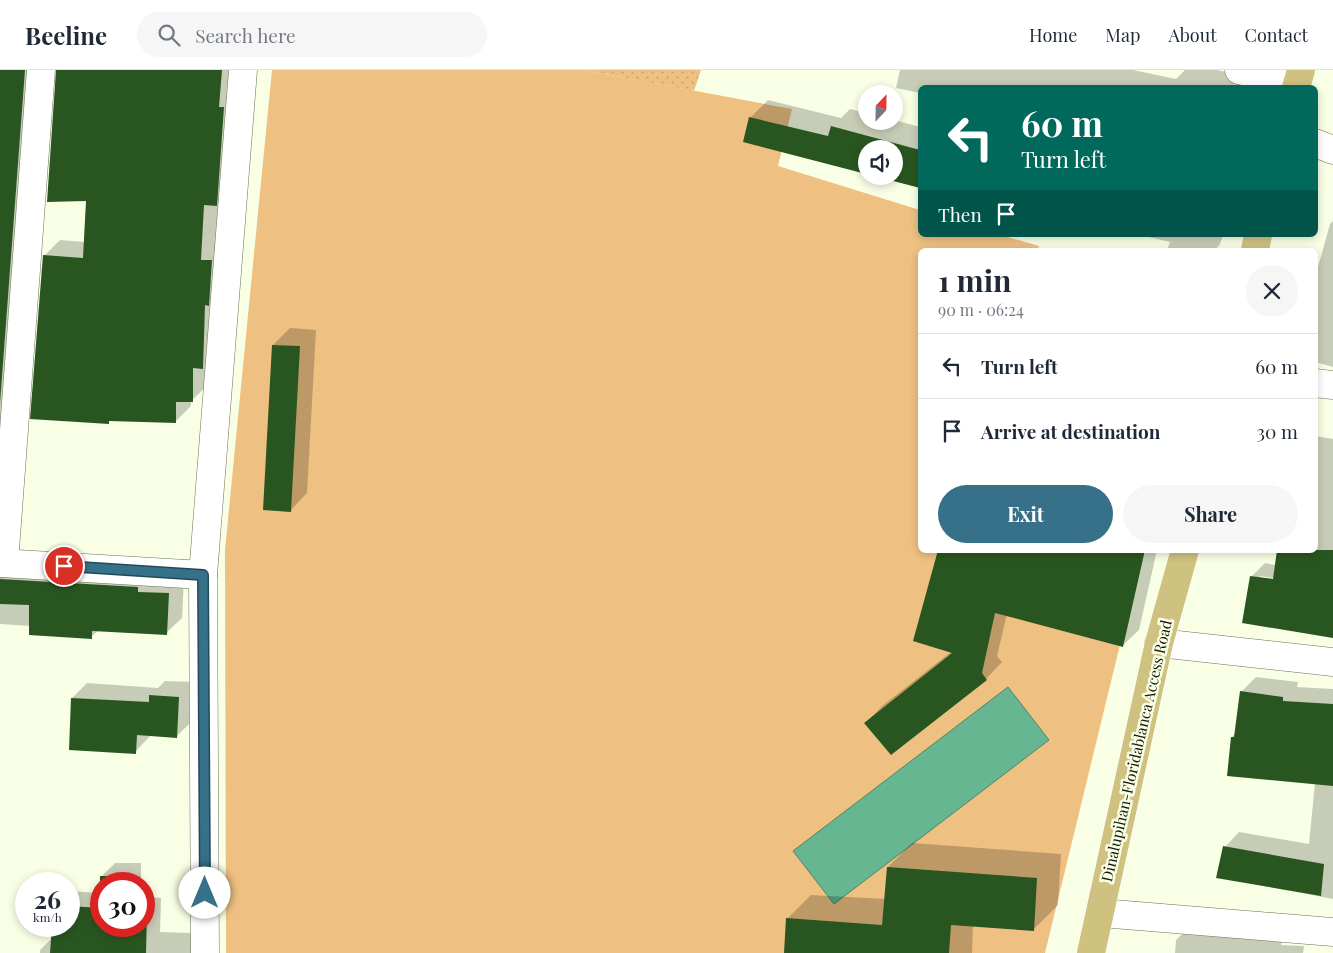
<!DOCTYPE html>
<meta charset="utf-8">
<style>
:root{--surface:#fff;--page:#f6f6f7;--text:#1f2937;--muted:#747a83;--line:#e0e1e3;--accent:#377089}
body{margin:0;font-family:"Playfair Display",serif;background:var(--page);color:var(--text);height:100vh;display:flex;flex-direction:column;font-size:19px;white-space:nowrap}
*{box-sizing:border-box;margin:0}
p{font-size:16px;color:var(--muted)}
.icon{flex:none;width:28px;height:28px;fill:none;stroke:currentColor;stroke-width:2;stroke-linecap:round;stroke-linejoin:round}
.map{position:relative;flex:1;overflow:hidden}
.drawer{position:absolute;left:918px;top:178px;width:400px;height:305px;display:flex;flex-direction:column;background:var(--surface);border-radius:8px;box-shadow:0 2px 8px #0003}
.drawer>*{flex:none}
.guide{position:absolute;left:918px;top:15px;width:400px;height:152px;border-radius:8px;box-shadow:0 2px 8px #0003;background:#00695c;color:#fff;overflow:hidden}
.needle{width:32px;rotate:22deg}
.tools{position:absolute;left:858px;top:15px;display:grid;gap:10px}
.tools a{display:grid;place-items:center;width:45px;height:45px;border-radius:50%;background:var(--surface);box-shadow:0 2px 8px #0003;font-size:25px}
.speed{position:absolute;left:15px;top:802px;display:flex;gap:10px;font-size:25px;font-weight:700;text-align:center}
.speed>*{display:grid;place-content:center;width:65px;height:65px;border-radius:50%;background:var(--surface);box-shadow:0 2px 8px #0003;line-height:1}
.speed small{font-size:12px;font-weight:400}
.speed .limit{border:8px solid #d22;background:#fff;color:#111}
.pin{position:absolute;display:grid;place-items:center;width:42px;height:42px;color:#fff;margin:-21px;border:2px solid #fff;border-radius:50%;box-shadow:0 1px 5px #0007}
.me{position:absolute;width:55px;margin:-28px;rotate:0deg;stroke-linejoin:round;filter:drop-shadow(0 0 4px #0008)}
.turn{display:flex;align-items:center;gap:18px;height:105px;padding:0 20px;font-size:22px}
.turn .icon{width:65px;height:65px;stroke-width:2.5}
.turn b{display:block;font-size:35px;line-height:42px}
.then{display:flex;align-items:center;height:48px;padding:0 20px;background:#0003;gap:10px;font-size:19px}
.round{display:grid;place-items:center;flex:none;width:52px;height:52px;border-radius:26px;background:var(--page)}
.head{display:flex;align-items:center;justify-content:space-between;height:85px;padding:0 20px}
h1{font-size:30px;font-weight:700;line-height:38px}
.cta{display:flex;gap:10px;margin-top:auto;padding:10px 20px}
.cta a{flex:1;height:58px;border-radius:30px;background:var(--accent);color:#fff;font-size:20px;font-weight:700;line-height:58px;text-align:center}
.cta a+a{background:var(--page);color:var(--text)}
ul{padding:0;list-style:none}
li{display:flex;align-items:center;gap:15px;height:65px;padding:0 20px;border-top:1px solid var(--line)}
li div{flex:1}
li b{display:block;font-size:19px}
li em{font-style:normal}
header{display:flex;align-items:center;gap:30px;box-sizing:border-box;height:70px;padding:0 25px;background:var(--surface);border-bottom:1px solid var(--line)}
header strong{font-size:24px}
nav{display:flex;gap:28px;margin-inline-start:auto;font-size:18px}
.search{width:350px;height:45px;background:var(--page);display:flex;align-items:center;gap:12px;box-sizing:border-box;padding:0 18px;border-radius:28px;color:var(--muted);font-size:19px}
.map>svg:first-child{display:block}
.grass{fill:url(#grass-dots)}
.park{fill:#eec082}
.water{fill:#65b691;stroke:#4d8669}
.shadow{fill:#0003;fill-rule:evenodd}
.building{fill:#295620}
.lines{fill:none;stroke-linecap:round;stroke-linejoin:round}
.minor-casing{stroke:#6d7356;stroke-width:29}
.major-casing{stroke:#fff;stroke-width:29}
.minor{stroke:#fff;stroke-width:28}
.major{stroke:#cfc180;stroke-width:28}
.route-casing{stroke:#244959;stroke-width:12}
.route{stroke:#377089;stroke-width:9}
.labels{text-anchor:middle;stroke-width:5;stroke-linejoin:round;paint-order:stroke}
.street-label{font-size:15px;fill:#14170b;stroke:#f9ffe5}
</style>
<header>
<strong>Beeline</strong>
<div class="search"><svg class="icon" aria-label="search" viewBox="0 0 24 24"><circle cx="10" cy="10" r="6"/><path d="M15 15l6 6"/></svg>Search here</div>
<nav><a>Home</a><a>Map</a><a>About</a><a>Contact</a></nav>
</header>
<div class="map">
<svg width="1333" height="883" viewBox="0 0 1333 883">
<defs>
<pattern id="grass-dots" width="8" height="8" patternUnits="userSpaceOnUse" patternTransform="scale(1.25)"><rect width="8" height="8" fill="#eec082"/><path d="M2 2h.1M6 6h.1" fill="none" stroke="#cba46f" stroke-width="1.8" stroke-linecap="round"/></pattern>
</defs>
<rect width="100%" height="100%" fill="#f9ffe5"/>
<polygon class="grass" points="584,0 701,0 694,21"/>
<polygon class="park" points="272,0 584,0 792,39 778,96 920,140 920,165 1001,165 1039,176 1038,180 920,180 920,480 1143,480 1045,883 226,883 225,480"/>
<polygon class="water" points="1008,617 1049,670 834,834 793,781"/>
<g class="shadow">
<polygon points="0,0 39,0 0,474"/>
<polygon points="58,0 236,0 208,315 191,331 191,336 175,352 111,350 108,352 44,186 60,170 85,172 87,130"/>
<polygon points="900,0 1133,0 1176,9 1185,0 1217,0 1257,9 1254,18 920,18 920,23 896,18"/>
<polygon points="768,30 841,48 850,39 866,43 866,51 894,50 920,57 920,117 894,106 894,79 866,79 866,103 745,71 750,48"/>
<polygon points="1333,151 1333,297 1315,292 1315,208 1330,154"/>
<polygon points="1140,165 1223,165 1220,174 1215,180 1167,180 1170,172"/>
<polygon points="290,258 316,260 307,423 290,441 273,275"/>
<path d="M1315 366 1333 369V566L1252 506 1265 493 1276 495 1278 480H1315ZM1260 506 1279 509H1260Z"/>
<polygon points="0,477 2,485 184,508 182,548 166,563 99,560 91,567 30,556 0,554"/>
<polygon points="938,480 1157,480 1139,560 1122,576 1007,544 997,586 1002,592 986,609 891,684 866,653 882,636 951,582"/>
<polygon points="1256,607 1298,612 1297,617 1333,619 1333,829 1217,807 1225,777 1239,762 1309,774 1315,713 1232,667 1235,664 1241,622"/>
<polygon points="165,611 194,612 192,651 177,666 151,665 135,682 72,628 87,613 158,618"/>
<polygon points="912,773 1061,784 1058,835 1033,860 973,855 972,883 785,883 787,849 811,825 885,829 888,797"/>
<polygon points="115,793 141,793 141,814 101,814 101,807"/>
<polygon points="69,821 101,823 101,856 144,856 144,827 161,828 160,862 191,863 191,883 40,883 40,880 52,868 69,856"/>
<polygon points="1188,858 1282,870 1281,875 1304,876 1303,883 1175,883 1176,870"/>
</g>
<g class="building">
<polygon points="0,0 25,0 0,333"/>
<polygon points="56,0 222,0 219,37 224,37 217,136 204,135 201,190 212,190 209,236 205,235 203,299 193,298 193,332 176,332 176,353 109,351 109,354 30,349 43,185 83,188 86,131 47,132"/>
<polygon points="749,47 828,66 831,56 920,80 920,118 874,106 894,106 894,79 866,79 866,104 743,72"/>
<polygon points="272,275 300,276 291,442 263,440"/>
<polygon points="938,480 1145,480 1123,577 995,543 982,603 987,610 891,685 864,653 952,583 913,571"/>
<polygon points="1277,480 1333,480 1333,568 1242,553 1250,506 1273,509"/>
<polygon points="0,509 138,517 138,522 169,523 167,565 92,561 92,569 29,565 29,535 0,534"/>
<polygon points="1240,621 1283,627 1283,631 1333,634 1333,716 1227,706 1231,667 1234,667"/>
<polygon points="149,625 179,627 177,668 137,665 136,684 69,680 71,628 149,632"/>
<polygon points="1223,776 1324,794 1321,826 1216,808"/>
<polygon points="887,797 1037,808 1034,861 951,855 949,883 784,883 786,848 882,855"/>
<polygon points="100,806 127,806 127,814 101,814 101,856 144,856 144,841 147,841 146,883 50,883 52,856 69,856 69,836 100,838"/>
</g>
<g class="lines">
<defs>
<g id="minor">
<polyline points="1239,0 1297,13"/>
<polyline points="1315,73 1333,80"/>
<polyline points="1315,313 1333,315"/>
<polyline points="0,493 203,505"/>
<polyline points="4,493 41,0"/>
<polyline points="1159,573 1333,592"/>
<polyline points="1101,843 1333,862"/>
<polyline points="205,883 203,505 243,0"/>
</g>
<g id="major">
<polyline points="1296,18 1301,0"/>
<polyline points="1255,180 1258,165"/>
<polyline points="1091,883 1159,573 1185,480"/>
</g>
</defs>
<use href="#minor" class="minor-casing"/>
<use href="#major" class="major-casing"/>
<use href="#minor" class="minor"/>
<use href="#major" class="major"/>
</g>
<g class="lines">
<defs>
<polyline id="route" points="64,496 203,505 205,823"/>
</defs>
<use href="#route" class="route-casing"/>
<use href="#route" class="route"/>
</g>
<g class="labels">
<g class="street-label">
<text transform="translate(1137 681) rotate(-77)" y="5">Dinalupihan-Floridablanca Access Road</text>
</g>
</g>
</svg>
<div class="tools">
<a><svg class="needle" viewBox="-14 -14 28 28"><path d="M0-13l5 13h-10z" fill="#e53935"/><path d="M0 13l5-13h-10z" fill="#747a83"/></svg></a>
<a><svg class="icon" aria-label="sound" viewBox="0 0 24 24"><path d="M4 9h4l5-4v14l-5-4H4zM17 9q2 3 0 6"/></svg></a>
</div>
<div class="speed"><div>26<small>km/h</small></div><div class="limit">30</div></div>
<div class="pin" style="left:64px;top:496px;background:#d93025"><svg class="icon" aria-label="arrive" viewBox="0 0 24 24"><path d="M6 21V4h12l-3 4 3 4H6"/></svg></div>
<svg class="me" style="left:205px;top:823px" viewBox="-20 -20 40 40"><circle r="19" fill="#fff"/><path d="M0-13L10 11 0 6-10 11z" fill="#377089"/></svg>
<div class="guide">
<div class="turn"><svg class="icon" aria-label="left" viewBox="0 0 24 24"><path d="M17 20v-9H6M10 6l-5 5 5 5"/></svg><div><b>60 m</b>Turn left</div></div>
<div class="then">Then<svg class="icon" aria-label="arrive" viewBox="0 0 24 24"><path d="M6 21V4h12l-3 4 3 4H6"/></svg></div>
</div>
<section class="drawer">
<div class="head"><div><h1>1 min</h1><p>90 m · 06:24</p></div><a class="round"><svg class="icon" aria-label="close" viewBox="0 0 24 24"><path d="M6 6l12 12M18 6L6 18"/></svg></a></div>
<ul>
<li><svg class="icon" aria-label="left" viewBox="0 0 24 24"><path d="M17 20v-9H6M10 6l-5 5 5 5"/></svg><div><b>Turn left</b></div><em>60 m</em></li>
<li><svg class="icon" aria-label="arrive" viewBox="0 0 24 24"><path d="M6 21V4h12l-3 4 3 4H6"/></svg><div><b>Arrive at destination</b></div><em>30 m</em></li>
</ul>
<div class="cta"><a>Exit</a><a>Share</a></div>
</section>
</div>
